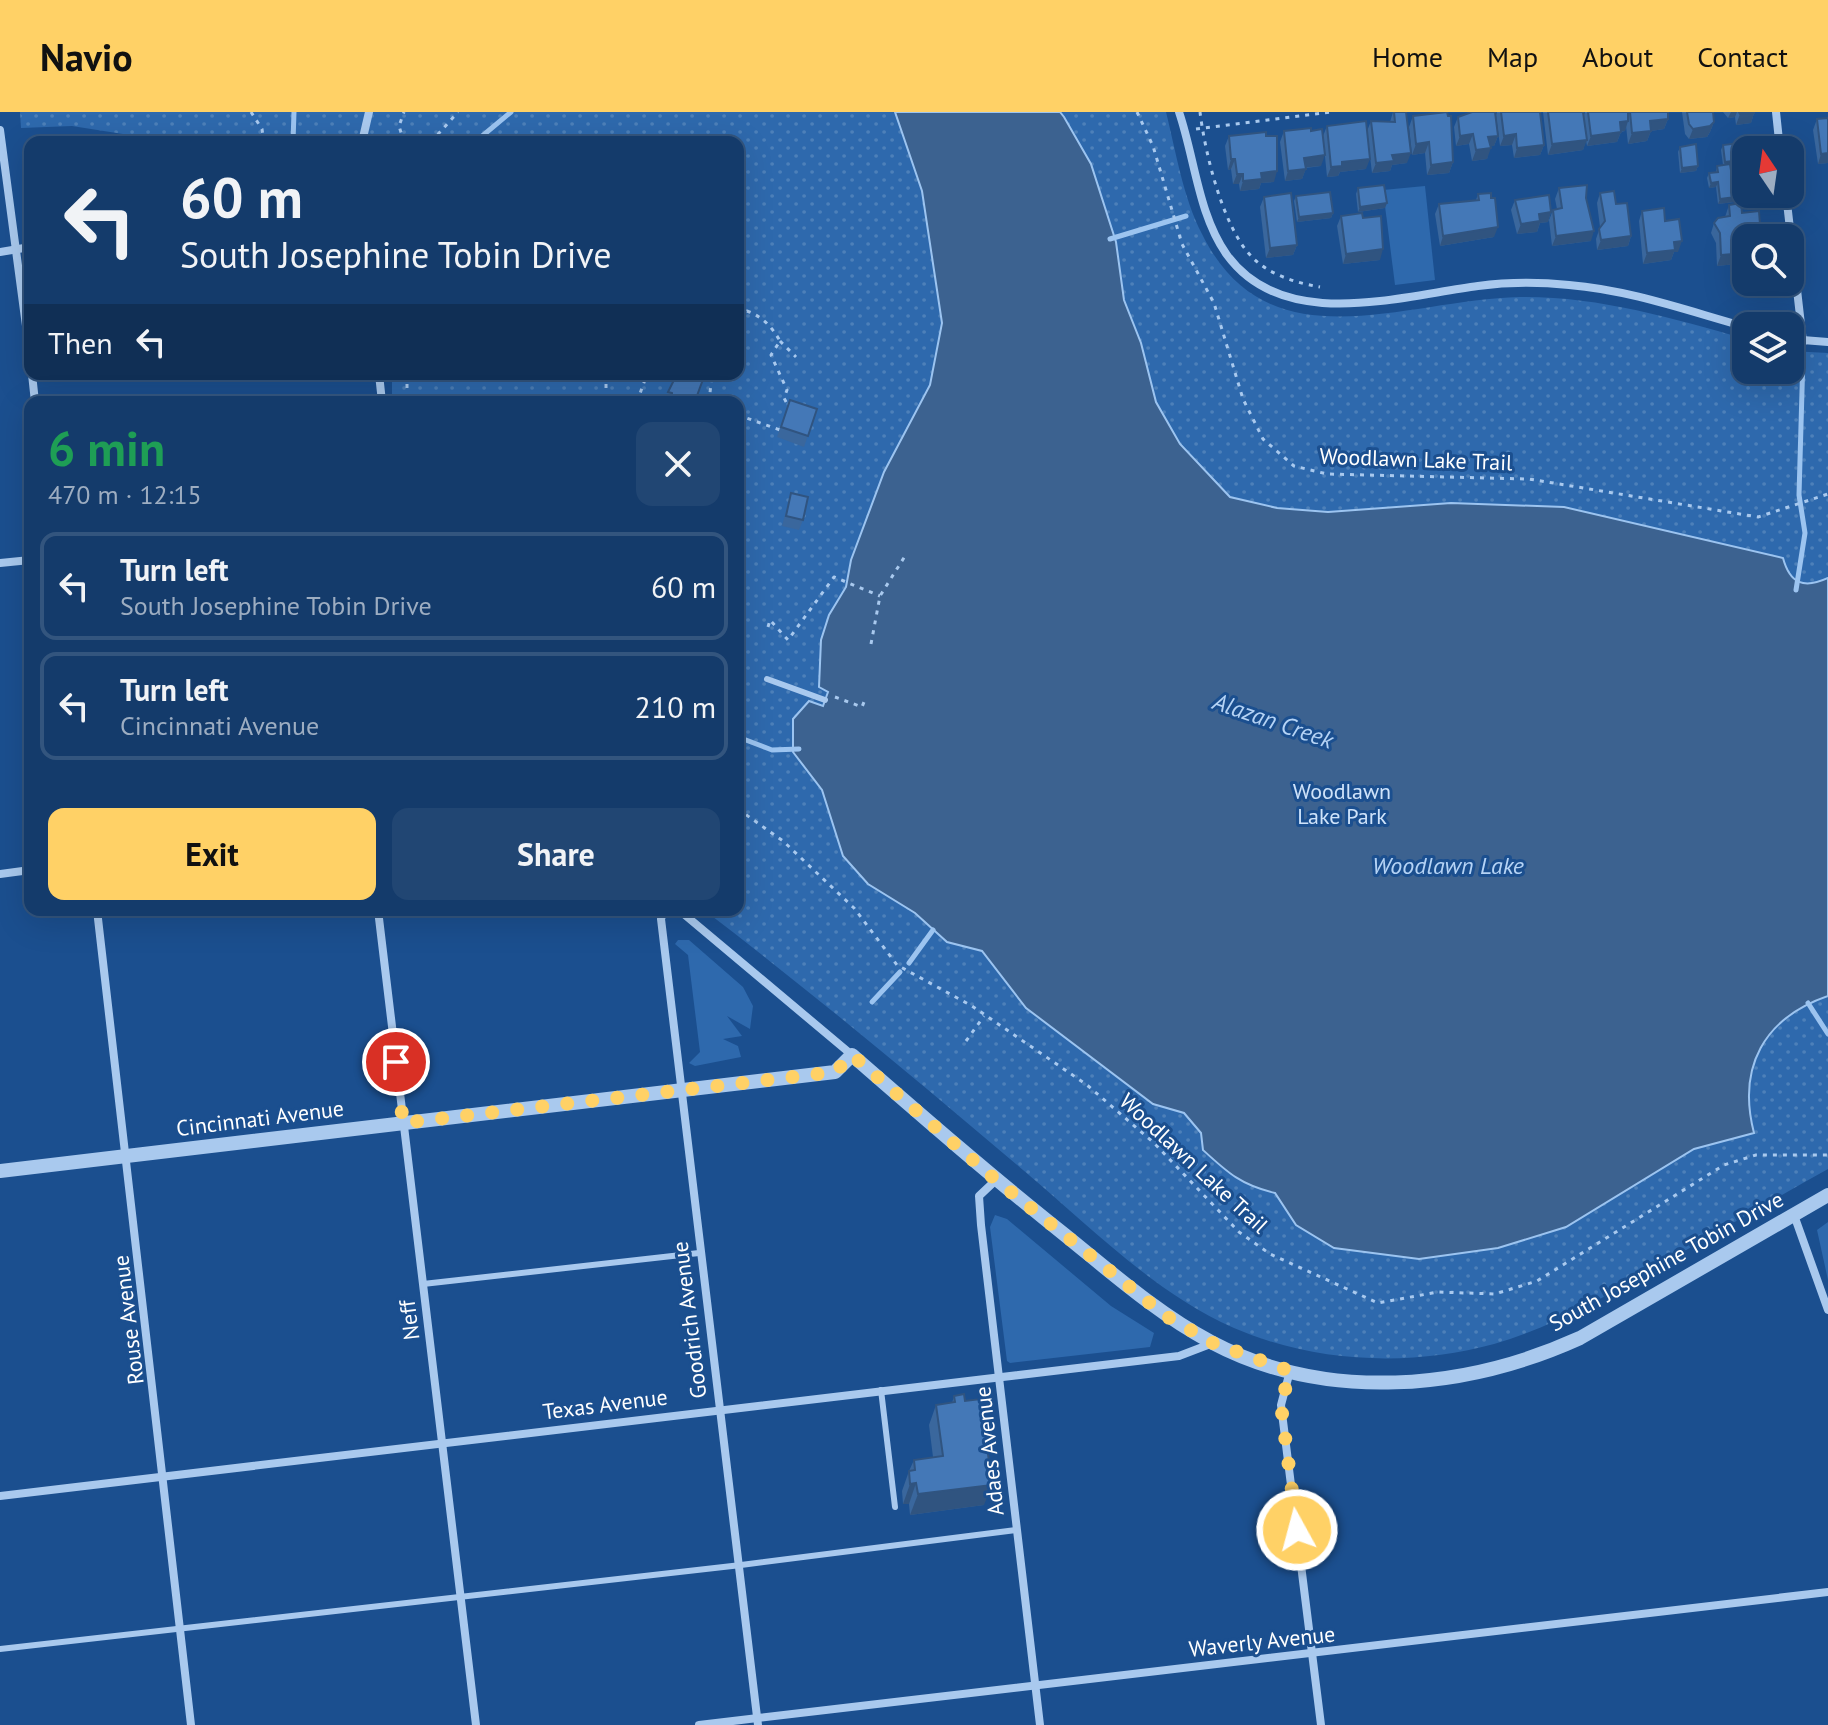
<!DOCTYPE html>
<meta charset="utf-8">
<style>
:root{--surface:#143b6b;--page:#214673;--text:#f1f3f6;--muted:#9dadc1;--line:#33557e;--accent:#ffd166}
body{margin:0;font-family:"PT Sans",sans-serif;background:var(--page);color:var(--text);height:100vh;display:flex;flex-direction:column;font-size:30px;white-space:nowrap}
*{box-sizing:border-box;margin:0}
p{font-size:26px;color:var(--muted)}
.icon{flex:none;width:44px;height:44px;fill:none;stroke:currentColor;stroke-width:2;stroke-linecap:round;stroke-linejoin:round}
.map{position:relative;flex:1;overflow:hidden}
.side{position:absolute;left:24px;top:284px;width:720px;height:520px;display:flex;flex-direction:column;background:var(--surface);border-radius:16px;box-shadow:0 8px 32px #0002,0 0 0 2px var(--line)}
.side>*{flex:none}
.top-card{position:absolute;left:24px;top:24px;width:720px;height:244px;border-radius:16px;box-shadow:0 8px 32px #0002,0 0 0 2px var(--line);background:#143b6b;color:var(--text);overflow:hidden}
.needle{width:52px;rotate:347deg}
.buttons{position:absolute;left:1732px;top:24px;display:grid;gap:16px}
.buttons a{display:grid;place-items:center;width:72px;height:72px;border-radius:16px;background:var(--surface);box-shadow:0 8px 32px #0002,0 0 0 2px var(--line);font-size:40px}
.pin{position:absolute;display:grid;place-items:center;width:68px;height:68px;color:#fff;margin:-34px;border:4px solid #fff;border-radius:50%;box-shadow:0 2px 8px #0007}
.me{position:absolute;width:88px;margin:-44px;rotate:353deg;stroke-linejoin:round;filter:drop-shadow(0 0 6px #0008)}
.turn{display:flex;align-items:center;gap:28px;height:168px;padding:0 24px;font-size:36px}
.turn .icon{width:104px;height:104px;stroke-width:2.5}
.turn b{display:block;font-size:56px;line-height:68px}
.then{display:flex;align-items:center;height:76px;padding:0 24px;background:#0003;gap:16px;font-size:30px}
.round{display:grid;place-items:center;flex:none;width:84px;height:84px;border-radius:16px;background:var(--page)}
.overview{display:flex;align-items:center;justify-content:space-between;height:136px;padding:0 24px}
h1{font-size:48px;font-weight:700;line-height:60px;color:#1e9e55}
.primary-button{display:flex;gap:16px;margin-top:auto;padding:16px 24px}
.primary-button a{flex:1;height:92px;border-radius:16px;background:var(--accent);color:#111;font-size:32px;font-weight:700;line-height:92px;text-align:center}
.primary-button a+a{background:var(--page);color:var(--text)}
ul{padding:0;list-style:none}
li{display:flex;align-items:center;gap:24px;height:108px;margin:0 16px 12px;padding:0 8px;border:4px solid var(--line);border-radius:16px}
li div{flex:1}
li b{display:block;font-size:30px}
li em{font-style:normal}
header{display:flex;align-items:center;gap:48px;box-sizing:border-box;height:112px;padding:0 40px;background:var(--accent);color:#111}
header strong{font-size:38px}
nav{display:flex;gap:44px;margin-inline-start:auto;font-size:28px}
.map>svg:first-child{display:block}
.grass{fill:#2e69ad}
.park{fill:url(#park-dots)}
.water{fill:#3c6290;stroke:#9cc4f0;stroke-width:2}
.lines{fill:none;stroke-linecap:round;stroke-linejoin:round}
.stream{stroke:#9cc4f0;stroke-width:5}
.path{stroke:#a9c9ee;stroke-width:3;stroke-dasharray:4 6;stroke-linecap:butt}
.service{stroke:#a9c9ee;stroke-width:6}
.minor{stroke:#a9c9ee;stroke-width:8}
.tertiary{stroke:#a9c9ee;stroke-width:14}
.wall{fill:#3a679d}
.shaded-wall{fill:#305480}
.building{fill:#4478b7;stroke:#305480;stroke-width:2}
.route{stroke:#ffd166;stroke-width:14;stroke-dasharray:0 25.2}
.labels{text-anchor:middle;stroke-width:6;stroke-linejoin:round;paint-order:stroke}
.street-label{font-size:22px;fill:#fff;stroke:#1b4f8f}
.park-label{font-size:22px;fill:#cfe3fa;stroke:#1b4f8f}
.water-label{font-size:24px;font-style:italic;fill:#b5d3f5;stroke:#1b4f8f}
</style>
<header>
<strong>Navio</strong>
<nav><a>Home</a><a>Map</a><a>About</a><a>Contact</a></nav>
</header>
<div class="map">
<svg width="1828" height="1613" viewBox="0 0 1828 1613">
<defs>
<pattern id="park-dots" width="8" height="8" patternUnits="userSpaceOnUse" patternTransform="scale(2)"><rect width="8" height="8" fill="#2e69ad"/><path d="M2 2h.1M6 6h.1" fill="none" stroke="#4d80b9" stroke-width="1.8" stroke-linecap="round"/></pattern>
</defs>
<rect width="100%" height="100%" fill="#1b4f8f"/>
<g class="grass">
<polygon points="1425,74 1435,168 1395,173 1383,78"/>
<polygon points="678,828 689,828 743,875 753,894 750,917 727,904 742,924 723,927 738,934 741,945 695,954 689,951 700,940 688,843 675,832"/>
<polygon points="995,1103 1007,1107 1111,1194 1154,1221 1150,1235 1010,1251 1007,1249 990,1115"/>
<polygon points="1828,1110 1828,1168 1817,1118"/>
</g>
<path class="park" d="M20 0H1166C1176 40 1183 85 1202 122 1268 256 1406 187 1520 185 1597 184 1672 206 1746 227V258H1790V239L1828 241V1057C1774 1087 1721 1118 1667 1149 1612 1181 1556 1214 1494 1232 1410 1255 1315 1251 1234 1216 1154 1181 1089 1113 1023 1058 918 969 813 881 704 798H738V290H392V262H738V30H189L183 24 174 30 72 14 21 16Z"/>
<path class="water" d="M895 0H1060L1064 5 1091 52 1116 130 1124 188 1141 231 1156 290 1180 332 1230 385 1277 396 1328 400 1451 391 1564 395 1783 446C1790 472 1804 477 1828 466V884C1764 906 1737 955 1754 1021L1694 1037 1566 1115 1498 1136 1419 1147 1334 1136 1296 1113 1275 1081C1241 1073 1228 1061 1203 1038L1201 1021 1184 1001 1153 992 1026 896 982 839 947 830 915 801 868 772 843 744 822 678 793 640V607L809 589 823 594 828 580 819 575 821 528 829 503 846 475 851 448 884 360 930 273 942 211 922 79Z"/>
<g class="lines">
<g class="stream">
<polyline points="293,30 294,0"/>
<polyline points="475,30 511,0"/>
<polyline points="1110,127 1186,104"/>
<polyline points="1796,478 1805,421 1799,383 1803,244"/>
<polyline points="738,625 772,638 799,637"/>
<polyline points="909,851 933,818"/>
<polyline points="872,890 900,860"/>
<polyline points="1808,891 1828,922"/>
</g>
<g class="path">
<polyline points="251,0 262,17 264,30"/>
<polyline points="1137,0 1153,34 1182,132 1214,191 1243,287 1263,327 1294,354 1327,362 1529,367 1758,405 1828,382"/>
<path d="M1200 0C1205 41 1223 116 1252 145 1269 163 1297 171 1320 175"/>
<polyline points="1196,17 1331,0"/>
<polyline points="404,30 399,14 404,0"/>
<polyline points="431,30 458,0"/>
<polyline points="738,189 744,188 742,173"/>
<path d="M738 204 747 199C763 205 772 215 780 229L771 243 787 278 784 286 790 297"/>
<polyline points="780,229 796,245"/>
<polyline points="407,262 407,290"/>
<polyline points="606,262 606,290"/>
<polyline points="585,286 666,285"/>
<polyline points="695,287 703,290"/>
<polyline points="637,290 647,262"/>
<polyline points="709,290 712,262"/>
<polyline points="738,303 780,318"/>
<polyline points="768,515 770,508 788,528 834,465 880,484"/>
<polyline points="871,532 880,484 905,444"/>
<polyline points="835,585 862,595 866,585"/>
<polyline points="738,697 783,729 854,796 897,853 972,894 1087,973 1154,1031 1239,1120 1270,1142 1378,1191 1438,1180 1495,1182 1537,1169 1724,1053 1756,1043 1828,1043"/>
<polyline points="966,929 984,904"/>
</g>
<g class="service">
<polyline points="767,567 825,588"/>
<polyline points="423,1172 699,1141"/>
<polyline points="881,1278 895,1395"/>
<polyline points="0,1537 741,1453 1016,1418"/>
</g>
<g class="minor">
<path d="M1179 0C1195 47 1198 102 1227 143 1284 221 1400 184 1478 174 1508 170 1539 170 1569 173 1630 178 1688 199 1746 215"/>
<polyline points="1776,0 1780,38"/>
<polyline points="0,18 30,244"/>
<polyline points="362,30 369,0"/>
<polyline points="1786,82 1803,230"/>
<polyline points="0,140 30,135"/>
<polyline points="1790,227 1828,230"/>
<polyline points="32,262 35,290"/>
<polyline points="379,262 382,290"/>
<polyline points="0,451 30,448"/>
<polyline points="0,762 30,758"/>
<polyline points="97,798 191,1613"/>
<polyline points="378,798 476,1613"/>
<polyline points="664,798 661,807 758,1613"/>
<polyline points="679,798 852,943"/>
<polyline points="996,1068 979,1084 981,1113 1040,1613"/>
<polyline points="1794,1103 1828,1198"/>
<polyline points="1290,1259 1281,1293 1321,1613"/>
<polyline points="0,1384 1179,1244 1213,1231"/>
<polyline points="699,1613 1828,1480"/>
</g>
<path class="tertiary" d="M0 1059 835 960 852 943C922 1004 992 1065 1065 1123 1112 1161 1157 1201 1211 1230 1326 1291 1465 1278 1580 1226L1828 1083"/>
</g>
<g class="wall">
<polygon points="1393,0 1406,0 1407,51 1392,53 1390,59 1372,61 1367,19 1371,9 1390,10"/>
<polygon points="1497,0 1540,0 1544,33 1540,43 1514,46 1512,33 1500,34 1496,3"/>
<polygon points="1543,0 1583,0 1584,3 1585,0 1668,0 1668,7 1664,17 1651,19 1647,29 1628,32 1626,14 1625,19 1621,20 1617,30 1587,34 1586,28 1583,38 1548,43"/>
<polygon points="1682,0 1713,0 1714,10 1710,20 1707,25 1689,27 1685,22"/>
<polygon points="1723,0 1754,0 1754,1 1751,11 1736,13 1735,5 1728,6"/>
<polygon points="1413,4 1453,50 1449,61 1427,63 1425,41 1412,43 1409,15"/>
<polygon points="1458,5 1498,24 1494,34 1490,34 1487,47 1472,49 1469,32 1456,34 1454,15"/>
<polygon points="1817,7 1828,51 1818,52 1813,18"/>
<polygon points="1327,14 1366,57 1340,60 1338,64 1327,65 1323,24"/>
<polygon points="1284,19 1321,54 1306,56 1302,67 1285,69 1280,30"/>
<polygon points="1229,24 1274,70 1261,71 1259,77 1240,79 1239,72 1233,72 1231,57 1228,58 1225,34"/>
<polygon points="1723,33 1741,48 1739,54 1731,54 1733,71 1761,82 1759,87 1718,92 1716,75 1709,76 1707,66 1709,61 1716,60 1717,54 1723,53 1721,38"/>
<polygon points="1680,35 1698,54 1696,59 1680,61 1678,40"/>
<polygon points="1358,76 1387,91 1385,96 1358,100 1356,82"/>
<polygon points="1559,76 1586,86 1591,129 1552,134 1549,108 1553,98 1557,97 1555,87"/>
<polygon points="1600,81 1616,92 1631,124 1628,134 1597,138 1596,127 1600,115 1597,91"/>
<polygon points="1478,82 1491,86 1494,125 1440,134 1435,102 1439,92 1476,88"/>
<polygon points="1296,84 1333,101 1331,106 1297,110 1294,89"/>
<polygon points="1264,85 1297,133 1293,143 1266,146 1260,95"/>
<polygon points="1515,88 1551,100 1548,110 1540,111 1537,120 1517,122 1511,98"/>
<polygon points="1729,93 1746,126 1746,151 1717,154 1716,131 1711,121 1714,111 1725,105"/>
<polygon points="1642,99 1665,109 1678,140 1674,140 1671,148 1643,152 1639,109"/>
<polygon points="1341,104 1363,106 1380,148 1343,152 1337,114"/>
<polygon points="705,262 695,290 664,290 668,280"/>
<polygon points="790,288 817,297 804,335 777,325"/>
<polygon points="791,381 803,408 799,418 782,414"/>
<polygon points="954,1284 984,1393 910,1403 909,1392 903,1392 902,1379 909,1359 914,1348 933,1345 929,1313 936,1293 952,1291"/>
</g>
<g class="shaded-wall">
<polygon points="1731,0 1737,0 1735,5 1728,6"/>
<polygon points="1754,1 1751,11 1736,13 1740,2"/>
<polygon points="1668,7 1664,17 1651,19 1647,29 1628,32 1632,21 1650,9"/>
<polygon points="1628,9 1625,19 1617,20 1620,10"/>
<polygon points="1714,10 1710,20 1707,25 1689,27 1693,17"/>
<polygon points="1621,20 1617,30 1587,34 1591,24"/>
<polygon points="1473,22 1469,32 1456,34 1460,24"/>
<polygon points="1516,22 1512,33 1500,34 1504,24"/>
<polygon points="1498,24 1494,34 1485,35 1488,25"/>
<polygon points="1587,28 1583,38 1548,43 1552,32"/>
<polygon points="1429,30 1425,41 1412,43 1416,32"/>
<polygon points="1544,33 1540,43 1514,46 1517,36"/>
<polygon points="1491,36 1487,47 1472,49 1476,38"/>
<polygon points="1411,41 1407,51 1392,53 1390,59 1372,61 1376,51 1392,43"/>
<polygon points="1828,41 1828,51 1818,52 1821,42"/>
<polygon points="1325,43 1321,54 1300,56 1304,46"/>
<polygon points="1231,47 1235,47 1231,57 1228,58"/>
<polygon points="1370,47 1366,57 1340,60 1338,64 1327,65 1331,55 1342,50"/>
<polygon points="1741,48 1739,54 1723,55 1725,50"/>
<polygon points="1453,50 1449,61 1427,63 1431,53"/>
<polygon points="1698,54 1696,59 1680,61 1682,56"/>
<polygon points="1306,57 1302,67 1285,69 1288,59"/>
<polygon points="1277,59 1274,70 1261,71 1259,77 1240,79 1243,69 1261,61"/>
<polygon points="1237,62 1243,62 1239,72 1233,72"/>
<polygon points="1718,70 1716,75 1709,76 1711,71"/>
<polygon points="1761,82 1759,87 1718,92 1720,87"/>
<polygon points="1387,91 1385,96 1358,100 1360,95"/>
<polygon points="1551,100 1548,110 1540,111 1537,120 1517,122 1521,112 1539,102"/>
<polygon points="1333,101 1331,106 1297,110 1299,105"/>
<polygon points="1498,115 1494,125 1440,134 1443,124"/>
<polygon points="1594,119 1591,129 1552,134 1556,124"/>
<polygon points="1631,124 1628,134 1597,138 1601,128"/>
<polygon points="1682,129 1678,140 1674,140 1671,148 1643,152 1647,141 1674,130"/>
<polygon points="1297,133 1293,143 1266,146 1270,136"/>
<polygon points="1383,137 1380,148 1343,152 1346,142"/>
<polygon points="1746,141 1746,151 1717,154 1721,143"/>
<polygon points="916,1371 909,1392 903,1392 910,1372"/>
<polygon points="992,1373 984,1393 910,1403 918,1382"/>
</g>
<g class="building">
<polygon points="1394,0 1406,0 1411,41 1392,43 1394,49 1376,51 1371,9 1395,10"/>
<polygon points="1447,0 1448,4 1451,4 1453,50 1431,53 1429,30 1416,32 1413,4"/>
<polygon points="1472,0 1495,0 1498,24 1488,25 1491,36 1476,38 1473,22 1460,24 1458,5"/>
<polygon points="1501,0 1540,0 1544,33 1517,36 1516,22 1504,24"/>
<polygon points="1548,0 1583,0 1587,28 1552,32"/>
<polygon points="1588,0 1628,0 1628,9 1620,10 1621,20 1591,24"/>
<polygon points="1630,0 1668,0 1668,7 1650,9 1651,19 1632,21"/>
<polygon points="1687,0 1713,0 1714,10 1710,14 1693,17 1689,12"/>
<polygon points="1739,0 1754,0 1754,1 1740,2"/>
<polygon points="1828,6 1828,41 1821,42 1817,7"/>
<polygon points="1366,9 1370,47 1342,50 1342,54 1331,55 1327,14"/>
<polygon points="1311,16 1311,19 1322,17 1325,43 1304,46 1306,57 1288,59 1284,19"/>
<polygon points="1266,20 1266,24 1277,24 1277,59 1261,61 1262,67 1243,69 1243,62 1237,62 1235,47 1231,47 1229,24"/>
<polygon points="1739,31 1741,48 1725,50 1723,33"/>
<polygon points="1696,32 1698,54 1682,56 1680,35"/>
<polygon points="1730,52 1733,71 1746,70 1746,82 1759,82 1720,87 1718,70 1711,71 1709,61 1718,60 1717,54"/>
<polygon points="1384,73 1387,91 1360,95 1358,76"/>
<polygon points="1587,73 1586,86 1594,119 1556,124 1553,98 1562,96 1559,76"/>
<polygon points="1614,79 1616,92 1627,91 1631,124 1601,128 1599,117 1605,109 1600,81"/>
<polygon points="1330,80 1333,101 1299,105 1296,84"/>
<polygon points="1291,81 1297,133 1270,136 1264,85"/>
<polygon points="1491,81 1491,86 1495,86 1498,115 1443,124 1439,92 1479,88 1478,82"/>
<polygon points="1549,83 1551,100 1539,102 1540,109 1521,112 1515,88"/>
<polygon points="1741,91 1742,101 1759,99 1761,126 1746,126 1746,141 1721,143 1720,121 1714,111 1718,106 1730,104 1729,93"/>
<polygon points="1664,96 1665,109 1679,107 1682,129 1674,130 1675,138 1647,141 1642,99"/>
<polygon points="1362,101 1363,106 1381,104 1383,137 1346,142 1341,104"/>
<polygon points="677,262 705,262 695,289 686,286 687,290 672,290 672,281 668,280"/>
<polygon points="790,288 817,297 808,324 781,315"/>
<polygon points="791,381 808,385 803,408 786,404"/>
<polygon points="964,1282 965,1289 981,1287 992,1373 918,1382 916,1371 910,1372 909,1359 915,1358 914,1348 943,1344 936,1293 955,1290 954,1284"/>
</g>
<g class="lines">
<polyline class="route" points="396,950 403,1011 835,960 852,943 996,1068 1166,1204 1213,1231 1290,1259 1281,1293 1297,1418"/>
</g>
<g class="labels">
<g class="street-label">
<text transform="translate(1416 347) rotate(2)" y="8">Woodlawn Lake Trail</text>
<text transform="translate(260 1006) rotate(-7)" y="8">Cincinnati Avenue</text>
<text transform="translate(1194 1051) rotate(43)" y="8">Woodlawn Lake Trail</text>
<text transform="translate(1666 1149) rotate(-29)" y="8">South Josephine Tobin Drive</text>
<text transform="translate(128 1208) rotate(-97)" y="8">Rouse Avenue</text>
<text transform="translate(409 1208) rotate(-97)" y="8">Neff</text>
<text transform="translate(689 1208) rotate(-97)" y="8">Goodrich Avenue</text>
<text transform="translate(605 1292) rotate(-7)" y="8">Texas Avenue</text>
<text transform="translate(989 1339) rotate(-96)" y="8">Adaes Avenue</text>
<text transform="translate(1262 1529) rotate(-6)" y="8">Waverly Avenue</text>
</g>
<g class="park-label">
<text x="1342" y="687">Woodlawn<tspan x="1342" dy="25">Lake Park</tspan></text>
</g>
<g class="water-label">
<text transform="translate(1273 609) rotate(19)" y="8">Alazan Creek</text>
<text x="1448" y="762">Woodlawn Lake</text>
</g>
</g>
</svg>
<div class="buttons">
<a><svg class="needle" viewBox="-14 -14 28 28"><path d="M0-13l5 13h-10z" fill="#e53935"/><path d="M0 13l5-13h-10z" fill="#9dadc1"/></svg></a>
<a><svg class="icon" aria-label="search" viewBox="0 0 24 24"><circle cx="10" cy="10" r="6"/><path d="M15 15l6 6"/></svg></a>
<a><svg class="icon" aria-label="layers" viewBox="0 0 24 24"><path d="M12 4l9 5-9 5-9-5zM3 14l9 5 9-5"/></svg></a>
</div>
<div class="pin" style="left:396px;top:950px;background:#d93025"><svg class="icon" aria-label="arrive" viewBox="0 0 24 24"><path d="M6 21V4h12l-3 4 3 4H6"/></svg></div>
<svg class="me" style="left:1297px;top:1418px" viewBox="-20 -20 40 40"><circle r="17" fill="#ffd166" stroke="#fff" stroke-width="3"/><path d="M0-11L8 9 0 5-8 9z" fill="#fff"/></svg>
<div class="top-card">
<div class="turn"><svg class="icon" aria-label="left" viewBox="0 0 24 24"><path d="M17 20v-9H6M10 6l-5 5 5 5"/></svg><div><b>60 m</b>South Josephine Tobin Drive</div></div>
<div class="then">Then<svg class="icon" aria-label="left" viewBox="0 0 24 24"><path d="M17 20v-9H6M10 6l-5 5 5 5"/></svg></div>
</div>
<section class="side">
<div class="overview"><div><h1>6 min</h1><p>470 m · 12:15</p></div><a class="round"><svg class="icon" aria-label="close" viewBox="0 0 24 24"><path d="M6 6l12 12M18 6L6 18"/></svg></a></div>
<ul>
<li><svg class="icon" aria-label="left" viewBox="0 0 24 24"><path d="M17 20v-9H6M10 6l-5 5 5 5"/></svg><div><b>Turn left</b><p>South Josephine Tobin Drive</p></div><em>60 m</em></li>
<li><svg class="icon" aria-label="left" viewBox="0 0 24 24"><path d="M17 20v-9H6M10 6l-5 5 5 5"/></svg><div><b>Turn left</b><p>Cincinnati Avenue</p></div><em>210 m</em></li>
</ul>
<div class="primary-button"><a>Exit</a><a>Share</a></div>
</section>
</div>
